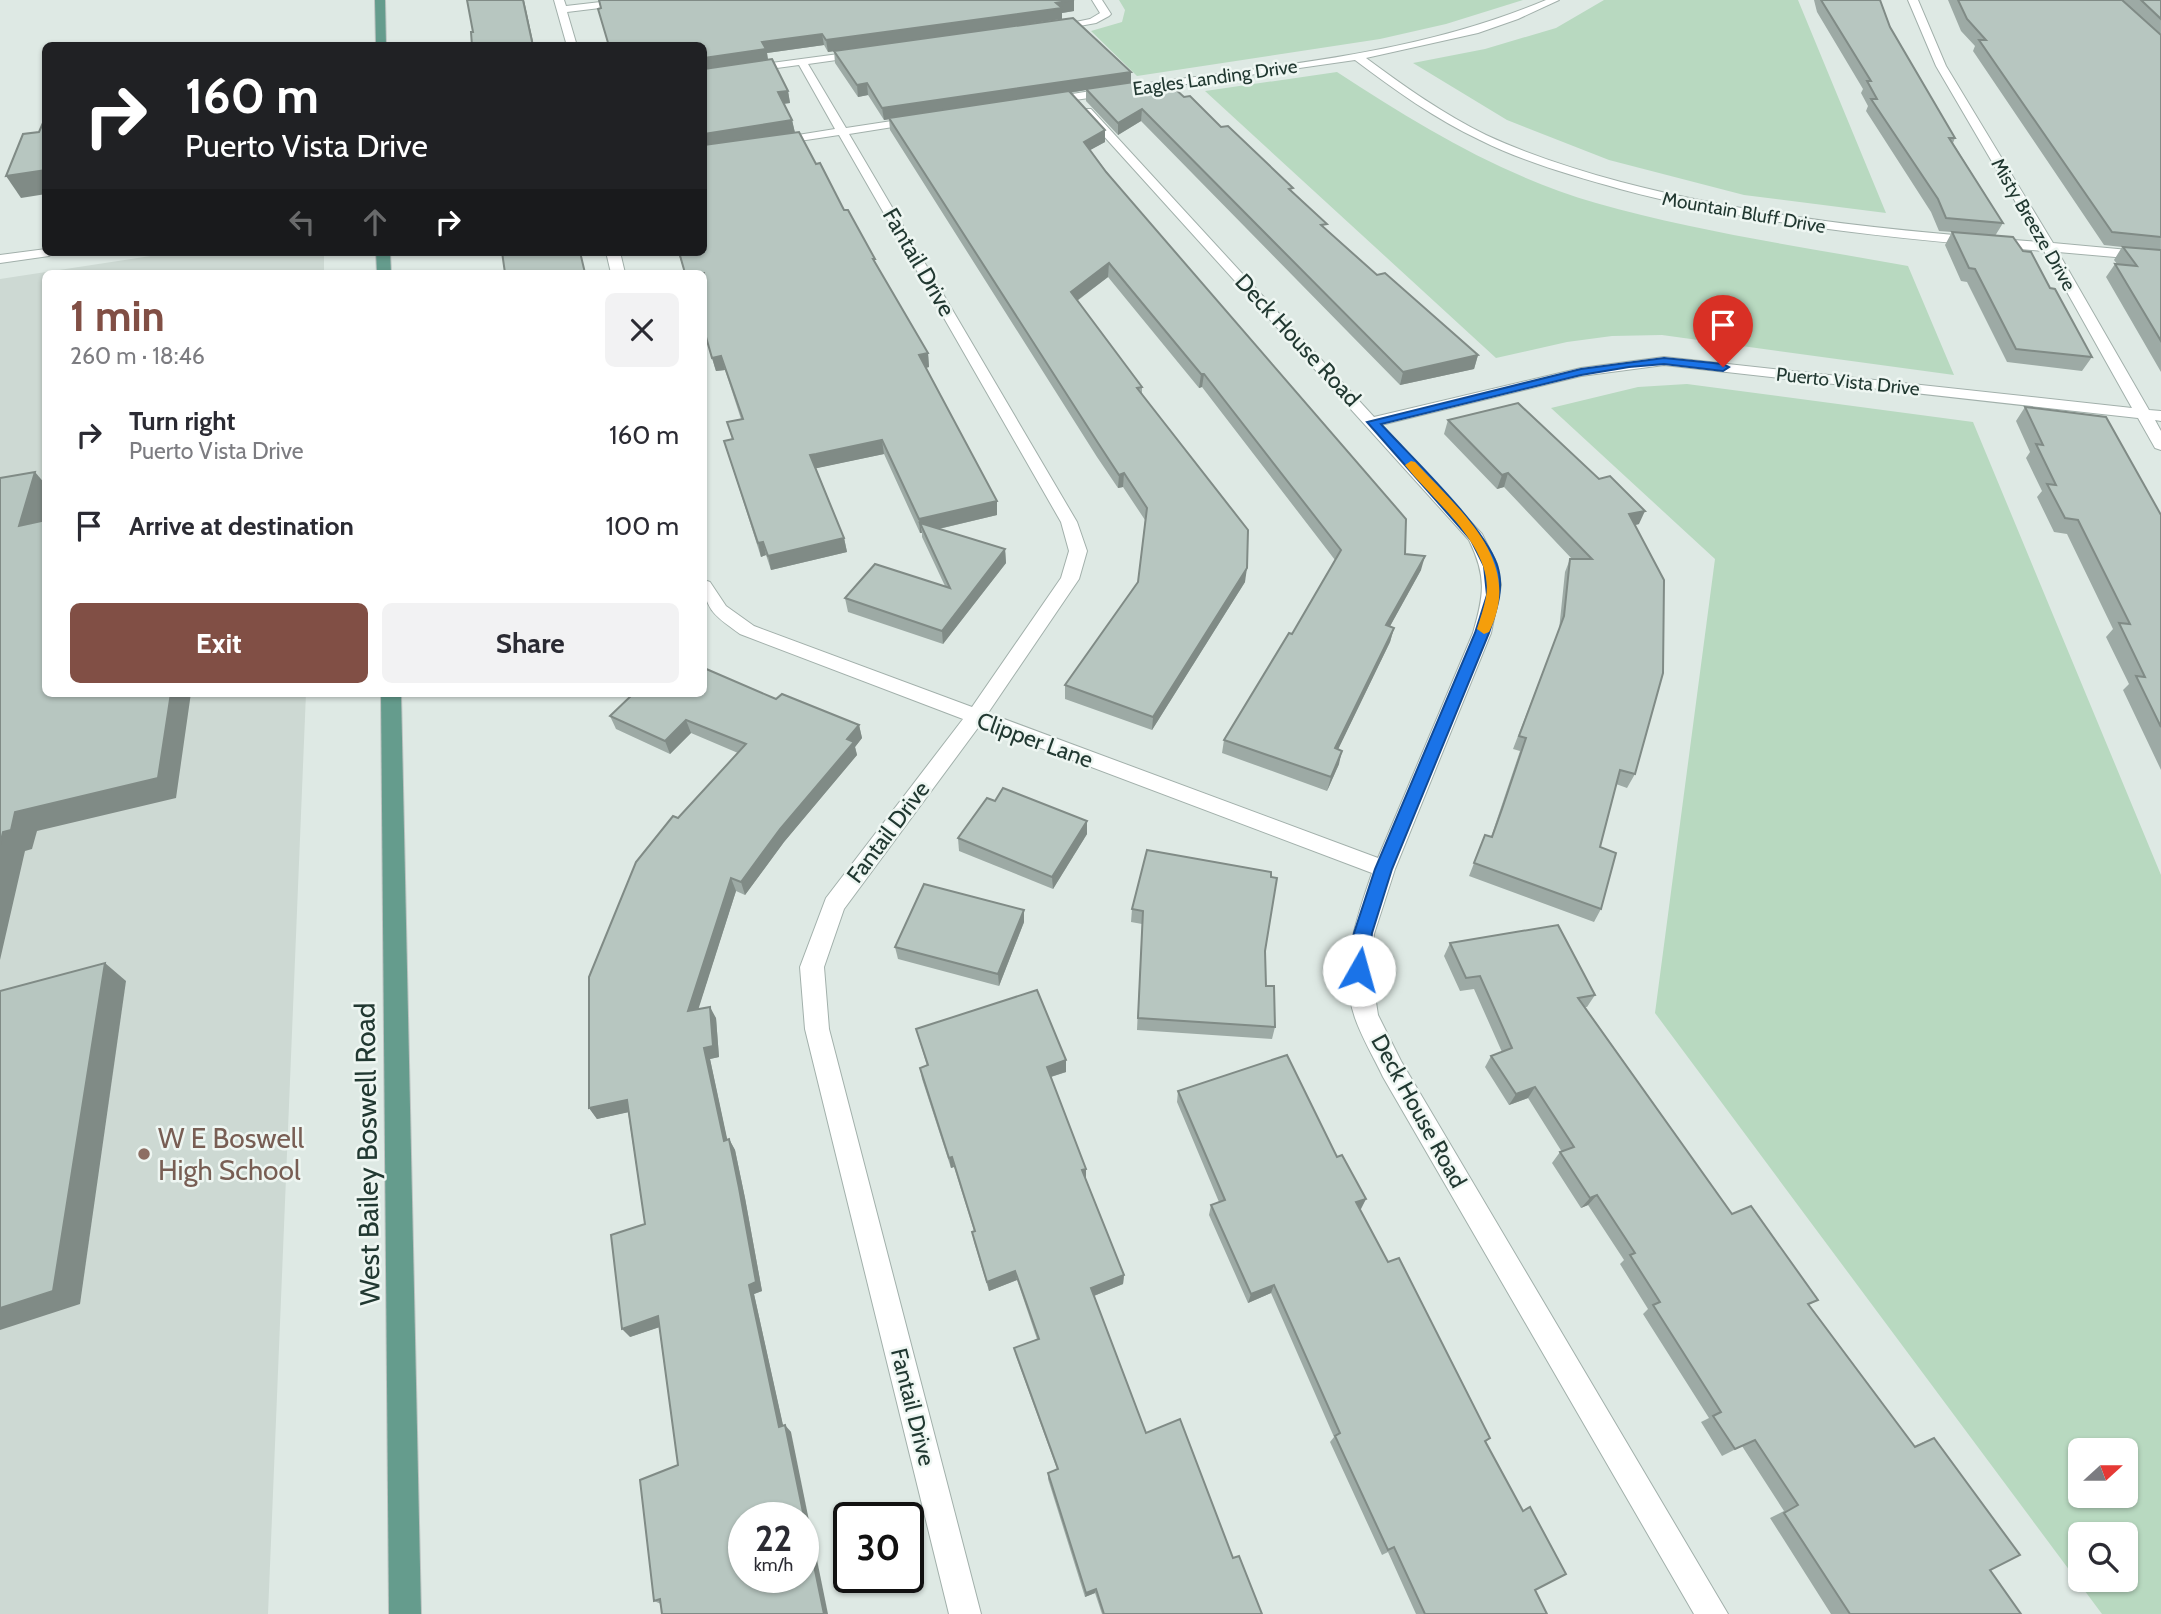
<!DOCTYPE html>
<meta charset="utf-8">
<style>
:root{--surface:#fff;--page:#f2f2f3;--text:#2b2b33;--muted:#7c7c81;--accent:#814f45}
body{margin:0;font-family:Cabin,sans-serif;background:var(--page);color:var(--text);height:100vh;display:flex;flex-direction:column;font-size:26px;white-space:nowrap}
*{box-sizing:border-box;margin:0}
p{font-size:23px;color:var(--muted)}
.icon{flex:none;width:38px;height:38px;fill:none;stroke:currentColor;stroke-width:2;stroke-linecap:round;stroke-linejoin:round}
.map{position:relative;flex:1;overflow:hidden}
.details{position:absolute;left:42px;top:270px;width:665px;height:427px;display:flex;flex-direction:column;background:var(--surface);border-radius:10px;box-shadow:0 2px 5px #0004}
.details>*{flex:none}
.hud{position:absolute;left:42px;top:42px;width:665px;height:214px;border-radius:10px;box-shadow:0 2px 5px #0004;background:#202124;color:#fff;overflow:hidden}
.needle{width:46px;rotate:69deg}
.tools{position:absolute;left:2068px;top:1438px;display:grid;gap:14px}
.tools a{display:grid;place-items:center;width:70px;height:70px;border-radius:10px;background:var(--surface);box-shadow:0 2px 5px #0004;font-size:35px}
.speed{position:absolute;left:728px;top:1502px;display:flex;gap:14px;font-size:35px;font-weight:700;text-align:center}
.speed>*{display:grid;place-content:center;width:91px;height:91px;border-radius:50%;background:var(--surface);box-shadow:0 2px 5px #0004;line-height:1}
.speed small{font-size:18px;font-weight:400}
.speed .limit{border:4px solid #111;border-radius:10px;background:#fff;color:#111}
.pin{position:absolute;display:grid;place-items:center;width:60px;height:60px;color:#fff;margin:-72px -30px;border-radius:50% 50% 50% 0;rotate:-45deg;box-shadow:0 0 7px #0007}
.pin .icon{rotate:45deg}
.me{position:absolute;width:77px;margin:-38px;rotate:7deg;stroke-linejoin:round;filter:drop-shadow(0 0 5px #0008)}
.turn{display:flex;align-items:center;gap:24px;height:147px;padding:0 28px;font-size:32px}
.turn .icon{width:91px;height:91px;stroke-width:2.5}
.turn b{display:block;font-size:49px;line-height:60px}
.lanes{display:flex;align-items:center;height:66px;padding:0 28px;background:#0003;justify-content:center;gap:35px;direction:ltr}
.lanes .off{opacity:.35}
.round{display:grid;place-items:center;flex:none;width:74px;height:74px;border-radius:10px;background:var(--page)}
.head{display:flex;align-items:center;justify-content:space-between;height:119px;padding:0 28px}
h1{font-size:42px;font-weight:800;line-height:52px;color:var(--accent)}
.cta{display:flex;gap:14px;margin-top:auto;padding:14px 28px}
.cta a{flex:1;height:80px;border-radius:10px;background:var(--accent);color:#fff;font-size:28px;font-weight:800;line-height:80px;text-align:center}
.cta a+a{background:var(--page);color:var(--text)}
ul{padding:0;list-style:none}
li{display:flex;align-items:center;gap:21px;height:91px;padding:0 28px}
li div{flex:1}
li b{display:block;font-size:26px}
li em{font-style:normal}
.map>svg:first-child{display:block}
.built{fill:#cdd9d3}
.green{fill:#b8d9c0;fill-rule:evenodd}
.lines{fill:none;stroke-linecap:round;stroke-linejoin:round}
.minor-casing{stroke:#a2b0ab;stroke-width:2}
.major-casing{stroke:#bcc3c1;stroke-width:2}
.minor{fill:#fff;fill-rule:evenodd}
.major{fill:#659c8d;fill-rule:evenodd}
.wall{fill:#9daaa5}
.shaded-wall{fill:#808b86}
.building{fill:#b7c6c0;stroke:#808b86;stroke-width:2;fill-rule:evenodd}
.route{fill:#1a73e8;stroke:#114b97;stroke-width:2}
.slow{fill:#f59e0b}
.education-dot{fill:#8d6e63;stroke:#eef6f2;stroke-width:2.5}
.labels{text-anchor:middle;stroke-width:5;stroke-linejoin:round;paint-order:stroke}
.far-street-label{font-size:19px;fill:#213831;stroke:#eef6f2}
.street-label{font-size:23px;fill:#213831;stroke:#eef6f2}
.near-education-label{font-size:28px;fill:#785e54;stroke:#eef6f2;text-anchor:start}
.near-street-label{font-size:28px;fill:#213831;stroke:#eef6f2}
</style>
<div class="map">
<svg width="2161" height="1614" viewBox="0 0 2161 1614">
<rect width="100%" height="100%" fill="#dee9e4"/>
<polygon class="built" points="177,252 324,252 324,273 46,273 46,693 306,693 268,1614 0,1614 0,279"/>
<g class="green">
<polygon points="1119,0 1523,0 1446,24 1380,39 1137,76 1091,31 1122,22 1125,10"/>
<polygon points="1604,0 1798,0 1886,213 1744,195 1609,160 1507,120 1413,63 1485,49 1556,28"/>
<path d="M1337 72C1418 125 1502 176 1596 203 1698 232 1804 247 1908 266L1954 375 1662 335 1612 336 1567 342 1496 358 1205 91Z"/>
<path d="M1687 384 1973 422 2161 875V1614H2102L1655 1013 1715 559 1551 408 1638 387ZM2081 1451H2126V1496H2081ZM2081 1535H2126V1580H2081Z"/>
</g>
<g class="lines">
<defs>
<g id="minor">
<polygon points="554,0 564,0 566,6 618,0 646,0 641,3 567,12 577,46 567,46"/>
<polygon points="1092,0 1102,0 1111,14 1109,16 1096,23 1052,31 1047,28 1090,19 1100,13"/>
<path d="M1546 0H1559L1518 19 1478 33 1366 58C1404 86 1443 114 1486 135 1529 155 1576 170 1621 182 1758 218 1899 231 2039 242L1936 66 1908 0H1918L1946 66 2053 243 2161 253V261L2058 252 2149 410 2161 411V421L2155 420 2161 431V450L2155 448 2138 418 1664 365 1581 376 1381 425 1482 534 1497 564 1501 585 1491 633 1395 869 1374 934 1371 970 1378 1015 1401 1061 1728 1614H1694L1383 1077C1374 1058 1362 1038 1355 1018 1338 969 1356 920 1372 873L980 725 844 909 824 967 829 1029 981 1614H949L805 1029 800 967 826 898 963 719 740 634C717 617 704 611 704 580L710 582 726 606 754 626 972 707 1061 578 1069 551 1061 522 839 135 773 145 767 142 773 139 835 129 799 65 704 78V72L861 51 866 54 865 56 808 64 846 128 918 117 924 120 918 123 849 134 1077 522 1087 551 1079 579 988 713 1378 858 1473 633C1484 595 1487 577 1469 540L1083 113V109H1091L1374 417 1581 368 1664 357 2132 408 2044 251C1901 239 1758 226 1620 189 1573 176 1524 162 1480 140 1435 119 1395 90 1355 60L1047 104 1041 101 1047 98 1091 91C1243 68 1402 61 1546 0Z"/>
<polygon points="46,249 46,252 56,252 49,256 0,263 0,255"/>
<polygon points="606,252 620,252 625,273 611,273"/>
</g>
<g id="major">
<polygon points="375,0 385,0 386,46 376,46"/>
<polygon points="376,252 390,252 391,273 377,273"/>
<polygon points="381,693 401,693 421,1614 389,1614"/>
</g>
</defs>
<use href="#minor" class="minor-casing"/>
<use href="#major" class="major-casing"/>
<use href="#minor" class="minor"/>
<use href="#major" class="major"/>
</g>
<g class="wall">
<polygon points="1814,0 1880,0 1890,27 1955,138 1953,143 2003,223 1995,236 2050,288 2092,357 2082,371 2007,362 1967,282 1961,281 1945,245 1952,232 1939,231 1931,212 1866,111 1868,106 1861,93 1863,89 1817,12"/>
<polygon points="1948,0 2161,0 2161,372 2106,277 2115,264 2117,264 2114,260 2122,247 2104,245 1973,51 1975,46 1961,31"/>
<polygon points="601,8 1074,11 828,52 824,45 767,53 768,60 788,91 790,103 784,104 792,120 795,133 816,164 844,210 928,353 929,367 926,368 997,501 997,515 939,529 1005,549 1006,563 943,644 848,612 845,598 945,586 922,537 922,533 920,533 884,454 816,468 844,538 847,552 771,570 766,555 761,557 724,441 732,439 727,422 741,419 725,370 716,371 704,332 704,273 685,273 678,252 704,252"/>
<polygon points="834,51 1131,83 1152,92 1184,97 1221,127 1293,192 1326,229 1377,275 1478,355 1474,369 1400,385 1141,121 1118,135 1086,101 1086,90 1071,93 1105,130 1105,142 1090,150 1405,554 1421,570 1390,626 1394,628 1390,642 1338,749 1339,764 1327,791 1222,753 1224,740 1292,634 1335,560 1202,387 1199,388 1108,277 1077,301 1142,387 1142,393 1245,582 1152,730 1065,699 1065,685 1138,582 1145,520 1123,487 1118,488 1097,457 890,130 889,119 884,120 868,95 858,97 835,63"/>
<polygon points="2025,407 2161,515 2161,770 2123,690 2129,684 2106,637 2113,629 2067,534 2054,532 2037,497 2042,491 2026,458 2030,452 2016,421"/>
<polygon points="1448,420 1639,524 1635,525 1635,774 1627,788 1616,784 1600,847 1601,909 1594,922 1469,876 1485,835 1491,837 1520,751 1513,749 1559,630 1565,572 1570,559 1572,559 1504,487 1497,489 1444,434"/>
<polygon points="776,699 859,725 862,738 855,747 857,755 784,842 745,895 736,891 698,1009 716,1018 719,1057 710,1059 727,1140 729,1139 735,1150 745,1198 762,1291 754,1294 783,1426 791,1432 661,1604 654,1601 678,1465 659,1327 630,1337 645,1224 628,1112 597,1119 589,1108 678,818 738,753 691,733 670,754 616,729 610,716"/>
<polygon points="995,801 1087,834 1053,889 959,851 958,838"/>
<polygon points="1271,872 1265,951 1266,986 1275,1027 1272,1039 1137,1030 1142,924 1131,922 1132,909"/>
<polygon points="1024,910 1024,922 999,986 898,959 895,947"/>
<polygon points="1450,943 1595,995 1587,1007 1585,1007 1732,1214 1818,1300 1809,1305 1914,1446 1934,1438 1990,1570 2021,1614 1831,1614 1770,1518 1784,1511 1742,1446 1722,1456 1701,1422 1709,1418 1643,1314 1648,1309 1620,1264 1624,1260 1588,1205 1581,1208 1552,1163 1560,1152 1562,1152 1528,1098 1509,1105 1485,1067 1491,1056 1502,1052 1474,989 1460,991 1444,956"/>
<polygon points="916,1029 1066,1072 1051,1077 1086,1179 1085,1179 1124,1275 1123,1284 1094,1296 1146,1433 1233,1558 1262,1614 1102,1614 1095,1593 1085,1597 1048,1479 1048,1473 1057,1469 1016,1356 1014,1348 1037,1339 1017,1280 989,1291 974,1242 972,1232 974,1231 954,1167 951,1168 922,1079 920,1068 927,1066"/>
<polygon points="1178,1091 1337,1157 1366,1199 1360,1209 1388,1262 1490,1438 1486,1442 1535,1590 1547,1614 1416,1614 1388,1552 1382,1555 1330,1442 1334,1437 1271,1293 1248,1303 1209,1215 1211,1205 1219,1202 1177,1102"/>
</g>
<g class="shaded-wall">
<polygon points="523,0 524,0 534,46 533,46"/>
<polygon points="1074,0 1074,11 1062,13 1062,19 828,52 826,40"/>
<polygon points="822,34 824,45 767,53 768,60 704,70 704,58 762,42"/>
<polygon points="1131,72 1131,84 1086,89 1086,90 884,120 882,108"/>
<polygon points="867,83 868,95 858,97 857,85"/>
<polygon points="788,91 790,103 780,104 778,92"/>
<polygon points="1142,109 1141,121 1118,135 1118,123"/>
<polygon points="792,120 795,133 704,147 704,134"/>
<polygon points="1105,130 1105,142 1083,154 1084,142"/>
<polygon points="46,170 46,194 21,198 6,176"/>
<polygon points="1109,263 1108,277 1071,305 1071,292"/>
<polygon points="928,353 929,367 921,369 919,355"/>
<polygon points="1478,355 1474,369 1400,385 1403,372"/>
<polygon points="721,356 725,370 716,371 712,358"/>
<polygon points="1201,374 1204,374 1202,387 1199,388"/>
<polygon points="882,440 884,454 813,469 810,455"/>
<polygon points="35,472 46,485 46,512 36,546 19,526"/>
<polygon points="1124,473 1123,487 1118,488 1119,475"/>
<polygon points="1508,473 1504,487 1497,489 1502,475"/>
<polygon points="997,501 997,515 925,532 920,523 922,533 920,533 919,519"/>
<polygon points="1645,511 1639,524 1623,528 1629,514"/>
<polygon points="844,538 847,552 771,570 768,556"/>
<polygon points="763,542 766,555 761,557 758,543"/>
<polygon points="1005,549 1006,563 943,644 942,631"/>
<polygon points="1425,556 1421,570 1383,639 1386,625"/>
<polygon points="1247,568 1245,582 1152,730 1153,717"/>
<polygon points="1394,628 1390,642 1332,762 1335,748"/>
<polygon points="171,693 191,693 176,798 37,831 32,849 25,851 0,960 0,845 3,832 15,812"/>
<polygon points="686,720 691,733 670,754 665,741"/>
<polygon points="859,725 862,738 855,747 857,755 784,842 745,895 741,882 847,739"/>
<polygon points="1342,751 1339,764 1327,791 1331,777"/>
<polygon points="1087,821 1087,834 1053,889 1052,877"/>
<polygon points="731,878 736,891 694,1023 688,1011"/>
<polygon points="1024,910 1024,922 999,986 998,974"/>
<polygon points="105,963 126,981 80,1304 0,1330 0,1308"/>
<polygon points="710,1007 716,1018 719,1057 710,1059 730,1152 724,1141 704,1048"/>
<polygon points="1066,1060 1066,1072 1047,1078 1047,1067"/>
<polygon points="1535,1087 1528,1098 1509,1105 1516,1094"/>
<polygon points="627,1100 634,1111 597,1119 589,1108"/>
<polygon points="729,1139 735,1150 745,1198 762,1291 754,1294 785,1434 779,1427 749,1285"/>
<polygon points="952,1157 954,1167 951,1168 949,1158"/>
<polygon points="1086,1169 1086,1179 1082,1180 1082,1170"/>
<polygon points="1597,1195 1588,1205 1581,1208 1590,1198"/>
<polygon points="1366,1199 1361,1209 1352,1212 1356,1202"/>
<polygon points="1015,1271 1017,1280 989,1291 987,1282"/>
<polygon points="1124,1275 1123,1284 1091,1297 1091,1288"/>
<polygon points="1274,1285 1271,1293 1248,1303 1251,1294"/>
<polygon points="658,1316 666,1325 630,1337 622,1329"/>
<polygon points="785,1425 791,1432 828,1614 824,1614"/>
<polygon points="1096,1589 1095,1593 1085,1597 1086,1593"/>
</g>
<g class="building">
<polygon points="467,0 523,0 533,46 472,46 471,32 473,32"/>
<polygon points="599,0 1074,0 1056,3 1062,8 826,40 822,34 762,42 766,49 704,58 704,46 609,46 598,9 601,8"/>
<polygon points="1821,0 1880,0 1890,27 1955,138 1949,138 2003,223 1946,218 1938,199 1871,99 1877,99 1867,81 1871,81"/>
<polygon points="1958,0 2122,0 2161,35 2161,237 2112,232 1979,40 1986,40 1967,19"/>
<polygon points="2141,0 2161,0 2161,19"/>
<polygon points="1073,18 1131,72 882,108 867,83 857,85 834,51"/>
<polygon points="772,59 788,91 778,92 792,120 704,134 704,69"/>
<polygon points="1141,81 1152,92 1174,88 1184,97 1190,96 1221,127 1228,126 1293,188 1289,189 1327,224 1321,225 1377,275 1385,273 1478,355 1403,372 1142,109 1118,123 1086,89"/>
<polygon points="1069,91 1105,130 1084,142 1106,172 1406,519 1405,554 1425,556 1386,625 1394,628 1335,748 1342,751 1331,777 1224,740 1289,633 1292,634 1341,550 1204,374 1201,374 1109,263 1071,292 1142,387 1137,388 1248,530 1247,568 1153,717 1065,685 1138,582 1147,508 1124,473 1119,475 1098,443 889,118"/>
<polygon points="46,116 46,170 6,176 23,134 39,132"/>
<polygon points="799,132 816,164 820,163 844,210 848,210 875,259 873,259 928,353 919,355 997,501 919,519 882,440 816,454 810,455 844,538 768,556 763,542 758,543 724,441 733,439 727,422 743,419 721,356 712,358 704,330 704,273 685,273 679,252 704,252 704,145"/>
<polygon points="1952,232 2013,237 2023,251 2031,252 2050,288 2055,289 2092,357 2016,349 1975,269 1969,268"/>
<polygon points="2123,247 2161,250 2161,341 2115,264 2137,266"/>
<polygon points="502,252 580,252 585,273 505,273"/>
<polygon points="1518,403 1599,479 1610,476 1645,511 1629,514 1664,580 1663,673 1635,774 1620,770 1600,847 1616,853 1601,909 1474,863 1485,835 1492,837 1502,809 1526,738 1519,736 1564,616 1570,559 1592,559 1508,473 1502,475 1448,420"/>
<polygon points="2025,407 2106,417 2161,515 2161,727 2136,676 2145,677 2119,623 2130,624 2078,520 2065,518 2047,484 2056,485 2036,444 2043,445"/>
<polygon points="35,472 19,526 46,520 46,693 171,693 158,778 15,812 11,830 3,832 0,845 0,478"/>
<polygon points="920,523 1005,549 942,631 845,598 875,564 950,588"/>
<path d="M704 668 776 699 782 694 859 725 847 739 854 742 780 829 741 882 731 878 688 1011 710 1007 713 1046 704 1048 724 1141 729 1139 739 1188 756 1282 749 1285 779 1427 785 1425 824 1614H662L660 1599 654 1601 640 1480 678 1465 658 1316 622 1329 611 1235 645 1224 627 1100 589 1108V977L636 862 673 816 678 818 746 744 686 720 665 741 610 716 634 693H704ZM744 1517H803V1577H744Z"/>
<polygon points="1003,788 1087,821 1052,877 958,838 987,798 995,801"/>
<polygon points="1147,850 1271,872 1271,877 1277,878 1265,951 1266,986 1274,986 1275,1027 1138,1018 1143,911 1132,909"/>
<polygon points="924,884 1024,910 998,974 895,947"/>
<polygon points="1558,925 1595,995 1578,998 1732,1214 1751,1206 1818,1300 1808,1304 1915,1447 1934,1438 2020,1555 1990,1570 2021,1614 1850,1614 1784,1513 1798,1505 1755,1440 1735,1449 1713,1416 1721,1412 1653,1305 1660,1302 1630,1255 1635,1253 1597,1195 1590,1198 1560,1152 1574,1147 1535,1087 1516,1094 1491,1056 1512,1048 1480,976 1466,978 1450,943"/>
<polygon points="105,963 53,1291 0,1308 0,991"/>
<polygon points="1037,990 1066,1060 1047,1067 1086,1169 1082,1170 1124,1275 1091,1288 1146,1433 1180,1419 1233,1558 1239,1556 1262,1614 1104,1614 1096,1589 1086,1593 1048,1473 1058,1469 1014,1348 1039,1339 1015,1271 987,1282 972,1232 975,1231 952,1157 949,1158 920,1068 928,1065 916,1029"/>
<polygon points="1287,1055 1337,1157 1342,1155 1366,1199 1356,1202 1388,1262 1399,1258 1490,1438 1485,1441 1523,1511 1530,1507 1566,1574 1535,1590 1547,1614 1425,1614 1394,1547 1388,1550 1335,1436 1340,1433 1274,1285 1251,1294 1211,1205 1225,1200 1178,1091"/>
</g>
<path class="route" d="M1664 358 1723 364 1729 367 1723 371 1664 364 1629 367 1581 375 1381 424C1411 457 1484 526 1497 565 1505 588 1496 611 1489 633L1392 869 1372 933 1368 970 1365 975 1359 977 1353 975 1350 970 1354 933 1375 869 1475 633 1487 595 1484 566 1471 540 1367 422 1581 369Z"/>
<path class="slow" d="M1411 461 1415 462C1459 510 1525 561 1489 632L1484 634 1477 629C1480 619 1484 608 1486 597 1495 547 1432 500 1405 465Z"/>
<circle class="education-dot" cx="144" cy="1154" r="7"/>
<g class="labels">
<g class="far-street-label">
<text transform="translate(1215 77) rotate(-8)" y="7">Eagles Landing Drive</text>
<text transform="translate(1744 212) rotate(10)" y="7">Mountain Bluff Drive</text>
<text transform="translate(2034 224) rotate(60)" y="7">Misty Breeze Drive</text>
<text transform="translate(1848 381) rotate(6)" y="7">Puerto Vista Drive</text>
</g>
<g class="street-label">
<text transform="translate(919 262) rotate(60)" y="8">Fantail Drive</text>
<text transform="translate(1298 340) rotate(47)" y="8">Deck House Road</text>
<text transform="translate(1035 740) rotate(20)" y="8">Clipper Lane</text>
<text transform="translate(888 832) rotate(-53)" y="8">Fantail Drive</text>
<text transform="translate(1419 1111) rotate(61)" y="8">Deck House Road</text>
<text transform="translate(913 1407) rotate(76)" y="8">Fantail Drive</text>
</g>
<g class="near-education-label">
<text x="158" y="1148">W E Boswell<tspan x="158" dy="32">High School</tspan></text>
</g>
<g class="near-street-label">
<text transform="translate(367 1154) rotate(-91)" y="10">West Bailey Boswell Road</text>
</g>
</g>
</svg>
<div class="tools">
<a><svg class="needle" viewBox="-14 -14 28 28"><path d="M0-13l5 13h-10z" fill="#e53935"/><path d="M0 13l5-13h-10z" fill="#7c7c81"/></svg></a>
<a><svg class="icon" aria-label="search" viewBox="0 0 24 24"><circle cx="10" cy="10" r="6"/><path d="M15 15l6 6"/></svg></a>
</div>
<div class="speed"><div>22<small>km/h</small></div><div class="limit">30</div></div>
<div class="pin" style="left:1723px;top:367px;background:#d93025"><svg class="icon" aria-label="arrive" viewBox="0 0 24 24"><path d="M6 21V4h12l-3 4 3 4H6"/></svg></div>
<svg class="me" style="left:1359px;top:970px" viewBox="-20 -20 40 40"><circle r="19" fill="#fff"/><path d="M0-13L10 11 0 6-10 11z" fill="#1a73e8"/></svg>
<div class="hud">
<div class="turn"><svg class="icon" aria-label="right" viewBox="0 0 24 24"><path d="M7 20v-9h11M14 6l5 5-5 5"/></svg><div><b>160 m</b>Puerto Vista Drive</div></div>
<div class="lanes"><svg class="icon off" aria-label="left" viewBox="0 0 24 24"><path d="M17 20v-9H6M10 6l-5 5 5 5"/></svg><svg class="icon off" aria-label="ahead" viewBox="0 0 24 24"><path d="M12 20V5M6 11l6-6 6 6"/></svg><svg class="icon" aria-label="right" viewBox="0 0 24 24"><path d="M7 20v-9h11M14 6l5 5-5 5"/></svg></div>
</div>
<section class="details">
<div class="head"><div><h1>1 min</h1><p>260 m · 18:46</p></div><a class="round"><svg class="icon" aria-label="close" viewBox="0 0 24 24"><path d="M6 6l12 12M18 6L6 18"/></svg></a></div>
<ul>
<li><svg class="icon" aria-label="right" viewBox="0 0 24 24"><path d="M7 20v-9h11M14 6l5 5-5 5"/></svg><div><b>Turn right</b><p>Puerto Vista Drive</p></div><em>160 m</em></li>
<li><svg class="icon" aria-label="arrive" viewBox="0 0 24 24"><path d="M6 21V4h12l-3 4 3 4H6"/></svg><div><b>Arrive at destination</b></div><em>100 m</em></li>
</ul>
<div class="cta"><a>Exit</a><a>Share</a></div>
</section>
</div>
